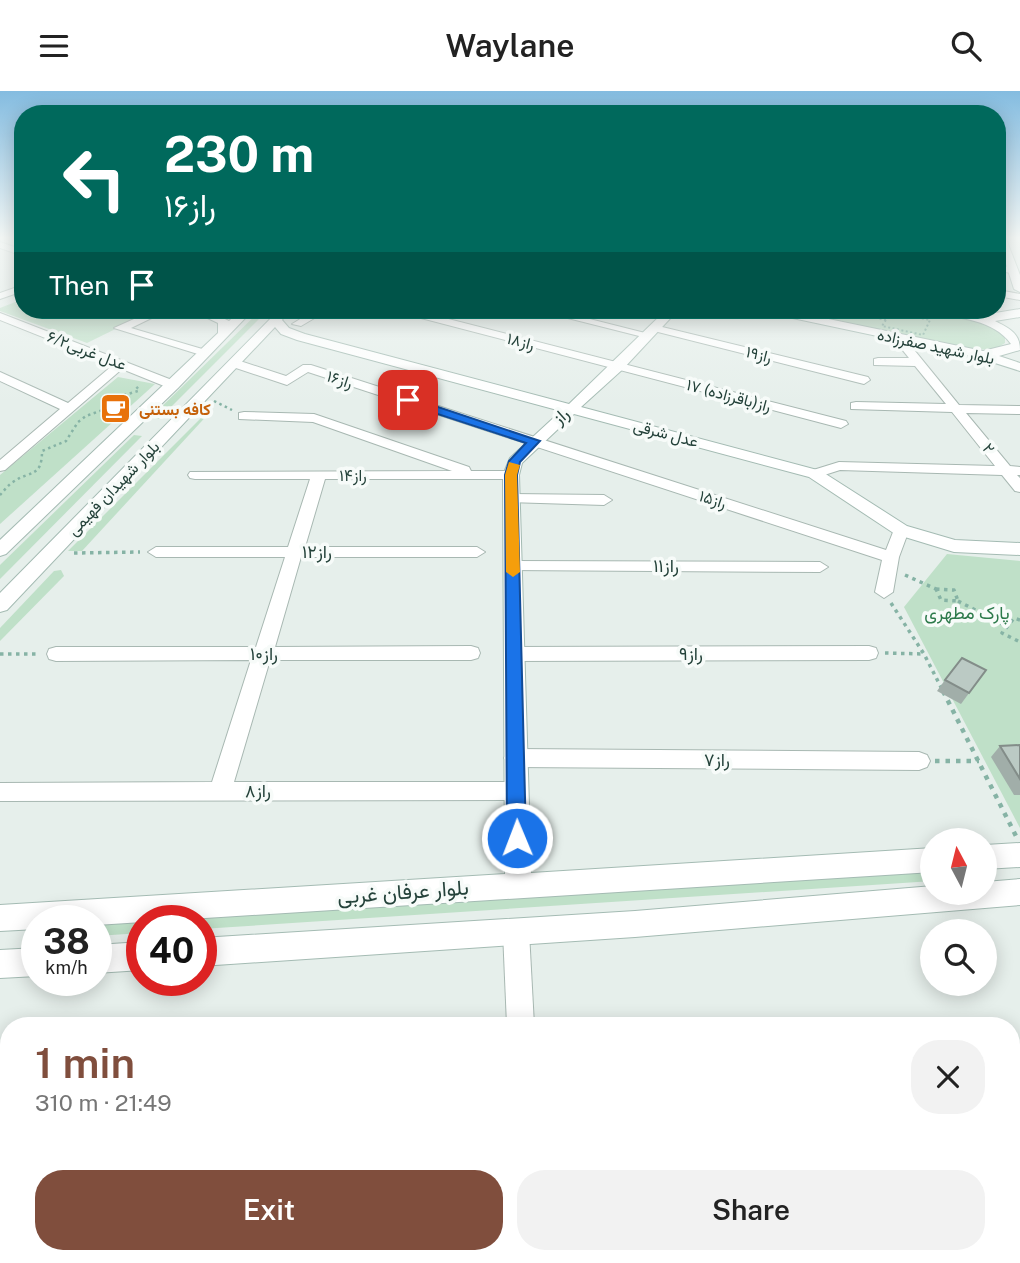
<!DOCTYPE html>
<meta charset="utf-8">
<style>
:root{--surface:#fff;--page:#f2f2f2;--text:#222;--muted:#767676;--accent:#804e3d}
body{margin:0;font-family:"Public Sans",Vazirmatn,sans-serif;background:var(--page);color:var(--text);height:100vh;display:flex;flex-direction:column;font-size:26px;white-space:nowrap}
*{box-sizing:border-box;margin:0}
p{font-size:23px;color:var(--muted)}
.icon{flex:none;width:38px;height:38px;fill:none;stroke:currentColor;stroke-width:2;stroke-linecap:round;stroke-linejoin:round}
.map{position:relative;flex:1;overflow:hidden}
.panel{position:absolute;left:0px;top:926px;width:1020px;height:247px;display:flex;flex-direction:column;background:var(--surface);border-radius:28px 28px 0 0;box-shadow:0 4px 18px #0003}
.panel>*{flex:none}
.top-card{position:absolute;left:14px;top:14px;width:992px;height:214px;border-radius:28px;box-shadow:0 4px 18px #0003;background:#00695c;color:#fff;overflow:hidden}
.needle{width:46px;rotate:353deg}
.buttons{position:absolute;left:920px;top:737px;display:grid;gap:14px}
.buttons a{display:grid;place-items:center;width:77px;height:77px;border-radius:50%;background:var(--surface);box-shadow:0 4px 18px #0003;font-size:35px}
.speed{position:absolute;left:21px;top:814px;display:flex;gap:14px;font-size:35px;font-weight:700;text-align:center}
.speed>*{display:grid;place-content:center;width:91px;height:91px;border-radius:50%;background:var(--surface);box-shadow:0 4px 18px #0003;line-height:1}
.speed small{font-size:18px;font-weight:400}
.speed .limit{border:10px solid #d22;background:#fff;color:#111}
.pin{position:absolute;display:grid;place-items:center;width:60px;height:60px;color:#fff;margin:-30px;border-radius:14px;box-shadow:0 4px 10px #0006}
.me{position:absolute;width:77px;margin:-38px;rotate:359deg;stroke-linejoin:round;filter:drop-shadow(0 0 5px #0008)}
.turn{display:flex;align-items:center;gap:24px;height:147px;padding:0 35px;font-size:32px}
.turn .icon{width:91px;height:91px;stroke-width:2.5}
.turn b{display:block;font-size:49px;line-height:60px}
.then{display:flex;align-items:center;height:66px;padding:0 35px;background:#0003;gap:14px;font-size:26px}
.round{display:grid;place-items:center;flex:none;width:74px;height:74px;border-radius:28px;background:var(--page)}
.summary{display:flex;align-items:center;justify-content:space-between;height:119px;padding:0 35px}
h1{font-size:42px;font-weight:600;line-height:52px;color:var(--accent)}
.primary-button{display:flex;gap:14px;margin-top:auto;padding:14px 35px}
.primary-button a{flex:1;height:80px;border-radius:28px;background:var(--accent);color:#fff;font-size:28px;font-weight:600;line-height:80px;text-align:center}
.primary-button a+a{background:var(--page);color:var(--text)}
header{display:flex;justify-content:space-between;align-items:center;height:91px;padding:0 35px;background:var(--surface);font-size:32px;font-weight:600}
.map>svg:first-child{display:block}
.green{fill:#bfe0c8}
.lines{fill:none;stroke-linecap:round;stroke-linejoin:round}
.street-casing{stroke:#a8b8b2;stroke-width:2}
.secondary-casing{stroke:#a4bbb3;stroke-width:2}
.path-far4{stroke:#86b3a5;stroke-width:2;stroke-dasharray:2 2.5;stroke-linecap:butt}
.path-far3{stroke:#86b3a5;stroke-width:2.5;stroke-dasharray:2.5 3.5;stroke-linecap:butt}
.path-far2{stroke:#86b3a5;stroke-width:3.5;stroke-dasharray:3.5 4.5;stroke-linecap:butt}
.path-far1{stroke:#86b3a5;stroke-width:4.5;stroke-dasharray:4.5 6;stroke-linecap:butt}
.path{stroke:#86b3a5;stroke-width:5;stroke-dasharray:5 8;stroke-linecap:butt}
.street{fill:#fff;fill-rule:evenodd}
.secondary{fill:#fff;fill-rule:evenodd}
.wall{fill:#a1aea9}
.building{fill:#bbcac4;stroke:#838d89;stroke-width:2}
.route{fill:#1a73e8;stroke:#114b97;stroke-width:2}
.slow{fill:#f59e0b}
.labels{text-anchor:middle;stroke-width:7;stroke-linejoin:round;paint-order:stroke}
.far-street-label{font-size:16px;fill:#24423a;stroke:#f7fbf9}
.far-food-label{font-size:16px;font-weight:bold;fill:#c56008;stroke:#f7fbf9;text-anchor:start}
.street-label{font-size:18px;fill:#24423a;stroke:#f7fbf9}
.park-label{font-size:18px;fill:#2d7a4b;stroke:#f7fbf9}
.near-street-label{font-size:21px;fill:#24423a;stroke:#f7fbf9}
</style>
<header><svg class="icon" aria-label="menu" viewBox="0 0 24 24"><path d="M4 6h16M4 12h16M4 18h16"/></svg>Waylane<svg class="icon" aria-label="search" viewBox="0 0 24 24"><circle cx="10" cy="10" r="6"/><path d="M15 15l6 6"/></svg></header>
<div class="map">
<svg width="1020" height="1172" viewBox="0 0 1020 1172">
<rect width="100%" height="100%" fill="#e6efeb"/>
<g class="green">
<polygon points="23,208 23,219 154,219 87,252 0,220 0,217"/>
<polygon points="261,219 268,219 159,328 150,327"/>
<path d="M784 219C836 219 968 208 1005 247V252L997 257 977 259Z"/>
<polygon points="118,286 155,293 0,433 0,384"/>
<polygon points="210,318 212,319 82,460 68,460"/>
<polygon points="134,344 142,345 0,488 0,474"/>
<polygon points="947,463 1020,470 1020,737 904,516"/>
<polygon points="61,479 64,485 0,550 0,537 54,480"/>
<polygon points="933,776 933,790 201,838 201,830 142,830 142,842 96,845 96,830"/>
</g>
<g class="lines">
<defs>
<g id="street">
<polygon points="998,174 1015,177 1017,179 1012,182 998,180"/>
<polygon points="23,194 23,200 0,208 0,202"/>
<polygon points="998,199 1020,203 1020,209 998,205"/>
<polygon points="154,219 168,219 131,237 209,260 209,264 201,264 114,237"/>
<polygon points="315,219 328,219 301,235 292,233"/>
<polygon points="356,219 372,219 385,224 380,227"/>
<polygon points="536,219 554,219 653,244 647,247"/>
<polygon points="0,222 177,291 179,294 177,297 169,297 122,278 5,379 0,380 0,369 60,318 0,290 0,281 68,312 113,274 0,229"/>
<polygon points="425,222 846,330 848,333 841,337 421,227 420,225"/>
<polygon points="654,234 868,286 870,289 864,293 650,239 650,235"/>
<polygon points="894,244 902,244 959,314 1020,315 1020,323 966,322 1010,375 1020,376 1020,384 1017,384 1020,387 1020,401 1015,400 1002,384 840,379 815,387 810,386 808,383 810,380 839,371 995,375 952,321 851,318 851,312 856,311 946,313 915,275 874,274 874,268 878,267 909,267 892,246"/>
<polygon points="234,268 286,285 303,274 311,274 886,459 895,436 907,436 909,439 899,466 893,501 884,507 875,501 882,469 308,281 287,294 230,275 228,272"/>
<polygon points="244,321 314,323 469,376 471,380 511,380 518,384 511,388 325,388 305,456 477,456 485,461 477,466 301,466 275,556 471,555 478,557 480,562 478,567 471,569 270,569 234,691 516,691 524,693 527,700 524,707 516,709 0,710 0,692 212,691 251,569 56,570 49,568 47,563 49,558 56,556 256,556 285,466 156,466 148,461 156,456 288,456 310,388 195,388 190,387 188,384 190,381 452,380 313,331 239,328 239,322"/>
<polygon points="512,403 604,404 612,409 604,414 507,411 504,408 507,405"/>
<polygon points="513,470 820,471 828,476 820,481 507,479 505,475 507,471"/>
<polygon points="869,555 876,557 878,562 876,567 869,569 514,570 507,568 505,563 507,558 514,556"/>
<polygon points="515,658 919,661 927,664 930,670 927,676 919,679 515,676 508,673 504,667 508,661"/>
<polygon points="516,829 525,832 529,841 534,934 507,934 503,841 507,832"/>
<polygon points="0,1149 9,1149 9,1164 151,1164 154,1172 0,1172"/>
<rect x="507" y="1164" width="32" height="8"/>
</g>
<g id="secondary">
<polygon points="998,148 1006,148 1020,184 1020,201 1014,198"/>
<polygon points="0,151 23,159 23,165 0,157"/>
<path d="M1020 218V226L995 230C1009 237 1020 242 1020 259L999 265 1020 272V280L976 266 769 222 763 219H785L983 260 1011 253C993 228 960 228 933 221L931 219H954L983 224Z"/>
<polygon points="191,219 206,219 229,230 241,219 253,219 178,297 6,463 0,465 0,449 218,242 218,232"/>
<polygon points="279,219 289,219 282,229 289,237 305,243 569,313 666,219 678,219 623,278 581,316 821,380 907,435 955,449 1020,452 1020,464 954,461 895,443 809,386 574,323 522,372 519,384 531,782 933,757 933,781 96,834 96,830 37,830 37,838 0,840 0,814 505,783 503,384 510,367 561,320 297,249 281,243 275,236 7,519 0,521 0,502"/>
<polygon points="1020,752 1020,776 985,778 985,754"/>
<polygon points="1020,788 1020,814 635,846 201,875 201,847 635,820 933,795 933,802 985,802 985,791"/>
<polygon points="142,851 142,879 96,882 96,854"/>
<polygon points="37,857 37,885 0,887 0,859"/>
</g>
</defs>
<use href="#street" class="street-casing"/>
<use href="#secondary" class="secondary-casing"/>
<g class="path-far4">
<polyline points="840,219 886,229"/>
<polygon points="891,221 930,229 923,244 882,235"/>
</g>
<g class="path-far3">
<polyline points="214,310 232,319"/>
<path d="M0 404C4 400 8 394 13 391 30 379 42 387 42 360L66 350 78 331 86 325 108 317 121 305 138 300 136 298 140 294"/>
</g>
<g class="path-far2">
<polyline points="74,462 140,461"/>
<polyline points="905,484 936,498"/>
<polygon points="936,498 954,499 958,510 941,509"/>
<polyline points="958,510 1008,536"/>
<polyline points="891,512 924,563 944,602"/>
<polyline points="1020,529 1014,527 1002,542 1020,551"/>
<polyline points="885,562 924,563"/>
<polyline points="0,563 40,563"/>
</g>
<g class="path-far1">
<polyline points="943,600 1016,745"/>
<polyline points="935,670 979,670"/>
</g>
<polyline class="path" points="1012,1035 1020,1035"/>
<use href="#street" class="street"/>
<use href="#secondary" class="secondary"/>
</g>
<g class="wall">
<polygon points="986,579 961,613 937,600 945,589"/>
<polygon points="1020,654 1020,704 1014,704 991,666 1000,655"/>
</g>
<g class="building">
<polygon points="962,567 986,579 969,602 945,589"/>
<polygon points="1020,654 1020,688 1000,655"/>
</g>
<linearGradient id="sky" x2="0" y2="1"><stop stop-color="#84bce0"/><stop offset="0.47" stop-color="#f4f8f6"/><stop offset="1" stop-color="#f4f8f6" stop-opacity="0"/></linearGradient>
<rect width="1020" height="312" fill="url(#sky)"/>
<polygon class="route" points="408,306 540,350 520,371 517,384 526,747 524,753 517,756 510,753 507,747 505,384 509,370 526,352 404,312 402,309"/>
<polygon class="slow" points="509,371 520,374 517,384 520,481 513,486 506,481 505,384"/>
<defs>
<symbol id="cafe-square" viewBox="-11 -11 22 22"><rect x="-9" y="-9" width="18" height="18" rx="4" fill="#e8710a" stroke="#f7fbf9"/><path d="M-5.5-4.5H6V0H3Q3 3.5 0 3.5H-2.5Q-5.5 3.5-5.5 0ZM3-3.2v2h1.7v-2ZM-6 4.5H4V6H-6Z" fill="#fff"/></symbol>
</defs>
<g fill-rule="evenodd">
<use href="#cafe-square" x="98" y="300" width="35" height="35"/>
</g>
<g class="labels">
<g class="far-street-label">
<text transform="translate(521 250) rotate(15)" y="6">راز۱۸</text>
<text transform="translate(936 255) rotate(12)" y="6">بلوار شهید صفرزاده</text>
<text transform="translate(87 259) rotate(21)" y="6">۶/۲عدل غربی</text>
<text transform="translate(759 263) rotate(14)" y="6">راز۱۹</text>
<text transform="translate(340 288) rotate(18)" y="6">راز۱۶</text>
<text transform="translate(729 304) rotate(15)" y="6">۱۷ راز(باقرزاده)</text>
<text transform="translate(666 342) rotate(15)" y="6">عدل شرقی</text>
<text transform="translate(989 357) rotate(52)" y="6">۲</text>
<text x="353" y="390">راز۱۴</text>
<text transform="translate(113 397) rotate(-46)" y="6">بلوار شهیدان فهیمی</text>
<text transform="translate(713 408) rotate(18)" y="6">راز۱۵</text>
</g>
<g class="far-food-label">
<text x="139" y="324">کافه بستنی</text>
</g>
<g class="street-label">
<text transform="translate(561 325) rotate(-42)" y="6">راز</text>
<text x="317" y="467">راز۱۲</text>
<text x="666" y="481">راز۱۱</text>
<text x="264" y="569">راز۱۰</text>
<text x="691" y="569">راز۹</text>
<text x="717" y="675">راز۷</text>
<text x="258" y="706">راز۸</text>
</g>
<g class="park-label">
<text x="967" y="528">پارک مطهری</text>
</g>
<g class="near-street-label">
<text transform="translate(403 801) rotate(-4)" y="7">بلوار عرفان غربی</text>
</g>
</g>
</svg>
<div class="buttons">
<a><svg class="needle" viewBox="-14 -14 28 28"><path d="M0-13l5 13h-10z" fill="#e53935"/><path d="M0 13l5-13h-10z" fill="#767676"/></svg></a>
<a><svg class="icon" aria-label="search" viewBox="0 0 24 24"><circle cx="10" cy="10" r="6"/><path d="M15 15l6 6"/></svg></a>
</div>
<div class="speed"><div>38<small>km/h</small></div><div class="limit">40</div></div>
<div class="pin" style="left:408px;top:309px;background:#d93025"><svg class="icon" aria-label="arrive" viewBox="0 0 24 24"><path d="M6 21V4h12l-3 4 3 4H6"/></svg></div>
<svg class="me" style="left:517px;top:747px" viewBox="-20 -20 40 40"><circle r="17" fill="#1a73e8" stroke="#fff" stroke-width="3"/><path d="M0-11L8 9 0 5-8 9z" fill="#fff"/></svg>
<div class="top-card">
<div class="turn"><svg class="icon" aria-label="left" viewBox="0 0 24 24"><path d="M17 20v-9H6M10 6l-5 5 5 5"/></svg><div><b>230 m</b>راز۱۶</div></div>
<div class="then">Then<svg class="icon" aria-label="arrive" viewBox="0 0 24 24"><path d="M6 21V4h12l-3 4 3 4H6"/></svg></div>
</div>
<section class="panel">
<div class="summary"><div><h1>1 min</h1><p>310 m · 21:49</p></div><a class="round"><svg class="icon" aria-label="close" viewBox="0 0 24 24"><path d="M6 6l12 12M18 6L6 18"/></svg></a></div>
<div class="primary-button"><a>Exit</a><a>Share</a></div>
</section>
</div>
